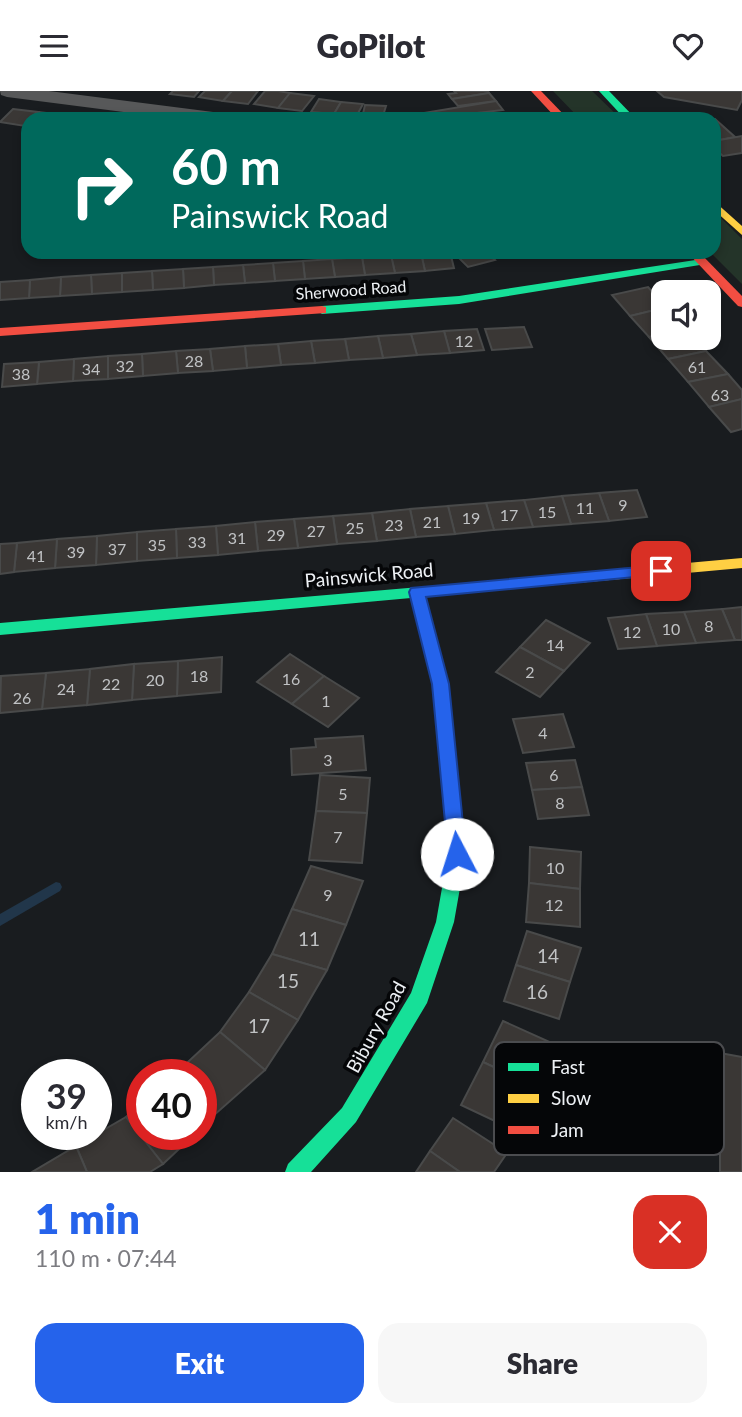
<!DOCTYPE html>
<meta charset="utf-8">
<style>
:root{--surface:#fff;--page:#f7f7f7;--text:#2b2b33;--muted:#7c7c81;--accent:#2563eb}
body{margin:0;font-family:Lato,sans-serif;background:var(--page);color:var(--text);height:100vh;display:flex;flex-direction:column;font-size:26px;white-space:nowrap}
*{box-sizing:border-box;margin:0}
p{font-size:23px;color:var(--muted)}
.icon{flex:none;width:38px;height:38px;fill:none;stroke:currentColor;stroke-width:2;stroke-linecap:round;stroke-linejoin:round}
.map{position:relative;height:1081px;overflow:hidden}
.sheet{display:flex;flex-direction:column;background:var(--surface);flex:1}
.sheet>*{flex:none}
.banner{position:absolute;left:21px;top:21px;width:700px;height:147px;border-radius:21px;box-shadow:0 4px 10px #0003;background:#00695c;color:#fff;overflow:hidden}
.fabs{position:absolute;left:651px;top:189px;display:grid;gap:14px}
.fabs a{display:grid;place-items:center;width:70px;height:70px;border-radius:14px;background:var(--surface);box-shadow:0 4px 10px #0003;font-size:35px}
.speed{position:absolute;left:21px;top:968px;display:flex;gap:14px;font-size:35px;font-weight:700;text-align:center}
.speed>*{display:grid;place-content:center;width:91px;height:91px;border-radius:50%;background:var(--surface);box-shadow:0 4px 10px #0003;line-height:1}
.speed small{font-size:18px;font-weight:400}
.speed .limit{border:10px solid #d22;background:#fff;color:#111}
.pin{position:absolute;display:grid;place-items:center;width:60px;height:60px;color:#fff;margin:-30px;border-radius:14px;box-shadow:0 4px 10px #0006}
.me{position:absolute;width:77px;margin:-38px;rotate:355deg;stroke-linejoin:round;filter:drop-shadow(0 0 5px #0008)}
.turn{display:flex;align-items:center;gap:24px;height:147px;padding:0 35px;font-size:32px}
.turn .icon{width:91px;height:91px;stroke-width:2.5}
.turn b{display:block;font-size:49px;line-height:60px}
.round{display:grid;place-items:center;flex:none;width:74px;height:74px;border-radius:21px;background:var(--page)}
.head{display:flex;align-items:center;justify-content:space-between;height:119px;padding:0 35px}
h1{font-size:42px;font-weight:800;line-height:52px;color:var(--accent)}
.action{display:flex;gap:14px;margin-top:auto;padding:14px 35px}
.action a{flex:1;height:80px;border-radius:21px;background:var(--accent);color:#fff;font-size:28px;font-weight:800;line-height:80px;text-align:center}
.action a+a{background:var(--page);color:var(--text)}
header{display:flex;justify-content:space-between;align-items:center;height:91px;padding:0 35px;background:var(--surface);font-size:32px;font-weight:800}
.map>svg:first-child{display:block}
.green{fill:#243429}
.lines{fill:none;stroke-linecap:round;stroke-linejoin:round}
.stream{fill:#21364a;fill-rule:evenodd}
.building{fill:#3a3735;stroke:#494a4a;stroke-width:2}
.street{fill:#575859;fill-rule:evenodd}
.fast{fill:#16e098;fill-rule:evenodd}
.slow{fill:#ffcf43;fill-rule:evenodd}
.jam{fill:#f24e42;fill-rule:evenodd}
.route{fill:#2563eb;stroke:#184099;stroke-width:2}
.labels{text-anchor:middle;stroke-width:7;stroke-linejoin:round;paint-order:stroke}
.far-street-label{font-size:16px;fill:#edf0f4;stroke:#050608}
.number-label{font-size:16px;fill:#c0c2c4}
.street-label{font-size:19px;fill:#edf0f4;stroke:#050608}
.near-number-label{font-size:19px;fill:#c0c2c4}
.key{fill:#050608;stroke:#4b4c4f;stroke-width:2}
.key-label{font-size:19px;fill:#edf0f4}
</style>
<header><svg class="icon" aria-label="menu" viewBox="0 0 24 24"><path d="M4 6h16M4 12h16M4 18h16"/></svg>GoPilot<svg class="icon" aria-label="heart" viewBox="0 0 24 24"><path d="M12 20l-8-8c-3-5 5-10 8-4 3-6 11-1 8 4z"/></svg></header>
<div class="map">
<svg width="742" height="1081" viewBox="0 0 742 1081">
<rect width="100%" height="100%" fill="#191c1f"/>
<g class="green">
<polygon points="553,0 592,0 621,28 580,28"/>
<polygon points="714,120 742,148 742,193 710,161 714,161"/>
</g>
<g class="lines">
<polygon class="stream" points="56,791 60,792 62,796 60,800 0,835 0,823"/>
</g>
<g class="building">
<polygon points="173,0 199,0 194,6 170,3"/>
<polygon points="205,0 232,0 223,10 199,6"/>
<polygon points="232,0 258,0 248,13 223,10"/>
<polygon points="265,0 278,0 290,2 278,17 254,13"/>
<polygon points="454,0 488,0 489,2 452,8 448,3 456,2"/>
<polygon points="657,0 742,0 742,9 737,19 664,6"/>
<polygon points="290,2 314,5 302,20 278,17"/>
<polygon points="489,2 496,10 458,15 452,8"/>
<polygon points="319,8 341,11 334,23 311,21"/>
<polygon points="496,10 503,19 476,22 480,28 421,28 418,23"/>
<polygon points="341,11 363,13 356,26 334,23"/>
<polygon points="365,14 386,15 382,28 362,27"/>
<polygon points="13,18 38,21 28,28 25,35 0,31"/>
<polygon points="38,21 64,24 60,28 31,28"/>
<polygon points="714,28 715,28 735,46 714,50"/>
<polygon points="742,45 742,62 723,65 714,57 714,50"/>
<polygon points="450,161 454,177 425,180 421,162"/>
<polygon points="453,161 487,161 495,169 468,176"/>
<polygon points="421,162 425,180 395,182 391,164"/>
<polygon points="391,164 395,182 365,184 362,166"/>
<polygon points="362,166 365,184 335,186 332,168"/>
<polygon points="332,168 335,186 305,188 303,170"/>
<polygon points="303,170 305,188 275,190 273,172"/>
<polygon points="273,172 275,190 245,192 243,174"/>
<polygon points="243,174 245,192 214,194 213,176"/>
<polygon points="213,176 214,194 184,197 183,178"/>
<polygon points="183,178 184,197 153,199 152,180"/>
<polygon points="152,180 153,199 122,201 122,182"/>
<polygon points="122,182 122,201 92,203 91,184"/>
<polygon points="91,184 92,203 60,205 61,186"/>
<polygon points="61,186 60,205 29,207 30,189"/>
<polygon points="30,189 29,207 0,209 0,191"/>
<polygon points="648,196 663,213 663,217 630,225 612,204"/>
<polygon points="663,217 663,243 649,246 630,225"/>
<polygon points="524,236 532,256 492,259 485,238"/>
<polygon points="477,238 484,259 450,262 444,240"/>
<polygon points="444,240 450,262 417,264 411,243"/>
<polygon points="411,243 417,264 383,267 378,245"/>
<polygon points="663,243 663,247 694,247 706,260 668,268 649,246"/>
<polygon points="378,245 383,267 349,269 345,248"/>
<polygon points="345,248 349,269 315,272 311,250"/>
<polygon points="311,250 315,272 281,274 278,253"/>
<polygon points="278,253 281,274 247,277 245,255"/>
<polygon points="245,255 247,277 213,280 210,258"/>
<polygon points="210,258 213,280 178,282 176,260"/>
<polygon points="176,260 178,282 143,285 142,263"/>
<polygon points="706,260 728,283 688,291 668,268"/>
<polygon points="142,263 143,285 108,288 108,265"/>
<polygon points="108,265 108,288 73,290 74,268"/>
<polygon points="74,268 73,290 37,293 39,271"/>
<polygon points="39,271 37,293 2,296 4,273"/>
<polygon points="728,283 742,299 742,308 709,316 688,291"/>
<polygon points="742,308 742,338 731,341 709,316"/>
<polygon points="637,399 647,426 609,430 599,402"/>
<polygon points="599,402 609,430 571,433 562,405"/>
<polygon points="562,405 571,433 533,436 524,409"/>
<polygon points="524,409 533,436 494,439 486,412"/>
<polygon points="486,412 494,439 455,443 448,415"/>
<polygon points="448,415 455,443 416,446 410,418"/>
<polygon points="410,418 416,446 377,450 372,422"/>
<polygon points="372,422 377,450 337,453 333,425"/>
<polygon points="333,425 337,453 298,457 294,428"/>
<polygon points="294,428 298,457 258,460 255,431"/>
<polygon points="255,431 258,460 218,464 216,435"/>
<polygon points="216,435 218,464 177,467 176,438"/>
<polygon points="176,438 177,467 137,470 137,441"/>
<polygon points="137,441 137,470 96,474 97,445"/>
<polygon points="97,445 96,474 55,477 57,448"/>
<polygon points="57,448 55,477 14,481 17,452"/>
<polygon points="17,452 14,481 0,483 0,453"/>
<polygon points="742,516 742,549 735,549 722,518"/>
<polygon points="722,518 735,549 696,552 684,521"/>
<polygon points="684,521 696,552 657,555 646,523"/>
<polygon points="646,523 657,555 618,558 608,527"/>
<polygon points="546,529 590,552 564,580 520,556"/>
<polygon points="520,556 564,580 540,606 496,581"/>
<polygon points="290,563 324,585 292,613 257,591"/>
<polygon points="222,566 221,601 177,605 178,570"/>
<polygon points="178,570 177,605 132,609 134,573"/>
<polygon points="134,573 132,609 87,614 90,578"/>
<polygon points="90,578 87,614 42,618 46,582"/>
<polygon points="46,582 42,618 0,622 1,585"/>
<polygon points="324,585 359,607 328,636 292,613"/>
<polygon points="563,623 574,656 523,662 513,628"/>
<polygon points="363,645 366,679 292,684 291,658 316,656 315,648"/>
<polygon points="575,669 582,696 532,699 526,672"/>
<polygon points="320,684 370,687 367,722 316,720"/>
<polygon points="582,696 589,724 538,728 532,699"/>
<polygon points="316,720 367,722 362,772 309,769"/>
<polygon points="530,756 581,761 580,798 529,792"/>
<polygon points="311,775 363,790 346,834 292,818"/>
<polygon points="529,792 580,798 580,836 526,831"/>
<polygon points="292,818 346,834 327,879 272,863"/>
<polygon points="527,840 581,857 570,891 516,874"/>
<polygon points="272,863 327,879 298,929 249,901"/>
<polygon points="516,874 570,891 559,928 504,910"/>
<polygon points="249,901 298,929 265,979 220,941"/>
<polygon points="503,930 554,953 534,995 483,971"/>
<polygon points="220,941 265,979 212,1026 201,1015 201,984 174,984"/>
<polygon points="720,962 742,966 742,1081 720,1081"/>
<polygon points="483,971 534,995 514,1039 461,1014"/>
<polygon points="142,1012 142,1043 195,1043 163,1073 126,1026"/>
<polygon points="201,1015 212,1026 201,1037"/>
<polygon points="126,1026 163,1073 150,1081 87,1081 76,1055"/>
<polygon points="453,1027 507,1062 494,1081 460,1081 430,1060"/>
<polygon points="76,1055 87,1081 32,1081"/>
<polygon points="430,1060 460,1081 416,1081"/>
</g>
<g class="lines">
<polygon class="street" points="0,0 49,0 221,22 230,28 178,28 7,6 1,4"/>
<g class="fast">
<polygon points="599,0 609,0 636,28 625,28"/>
<polygon points="702,168 708,171 706,173 459,213 322,223 316,219 322,215 459,205"/>
<polygon points="466,492 474,497 471,501 426,506 448,593 466,763 454,831 427,912 356,1031 311,1081 285,1081 288,1073 342,1017 411,902 436,831 448,763 432,593 411,507 0,544 0,532"/>
</g>
<g class="slow">
<polygon points="714,110 742,135 742,144 714,119"/>
<polygon points="742,467 742,477 466,502 458,497 466,492"/>
</g>
<g class="jam">
<polygon points="531,0 541,0 568,28 557,28"/>
<polygon points="687,161 699,161 742,205 742,216 738,215"/>
<polygon points="322,215 326,216 326,222 0,245 0,237"/>
</g>
</g>
<polygon class="route" points="661,474 668,480 666,483 426,506 449,593 466,763 464,769 457,771 451,769 448,763 432,593 409,501 411,497"/>
<g class="labels">
<g class="far-street-label">
<text transform="translate(351 199) rotate(-4)" y="6">Sherwood Road</text>
</g>
<g class="number-label">
<text x="464" y="256">12</text>
<text x="194" y="276">28</text>
<text x="125" y="281">32</text>
<text x="697" y="282">61</text>
<text x="91" y="284">34</text>
<text x="21" y="289">38</text>
<text x="720" y="310">63</text>
<text x="623" y="420">9</text>
<text x="585" y="423">11</text>
<text x="547" y="427">15</text>
<text x="509" y="430">17</text>
<text x="471" y="433">19</text>
<text x="432" y="437">21</text>
<text x="394" y="440">23</text>
<text x="355" y="443">25</text>
<text x="316" y="446">27</text>
<text x="276" y="450">29</text>
<text x="237" y="453">31</text>
<text x="197" y="457">33</text>
<text x="157" y="460">35</text>
<text x="117" y="464">37</text>
<text x="76" y="467">39</text>
<text x="36" y="471">41</text>
<text x="709" y="541">8</text>
<text x="671" y="544">10</text>
<text x="632" y="547">12</text>
<text x="555" y="560">14</text>
<text x="530" y="587">2</text>
<text x="199" y="591">18</text>
<text x="291" y="594">16</text>
<text x="155" y="595">20</text>
<text x="111" y="599">22</text>
<text x="66" y="604">24</text>
<text x="22" y="613">26</text>
<text x="326" y="616">1</text>
<text x="543" y="648">4</text>
<text x="328" y="675">3</text>
<text x="554" y="690">6</text>
<text x="343" y="709">5</text>
<text x="560" y="718">8</text>
<text x="338" y="752">7</text>
<text x="555" y="783">10</text>
<text x="328" y="810">9</text>
<text x="554" y="820">12</text>
</g>
<g class="street-label">
<text transform="translate(369 484) rotate(-5)" y="7">Painswick Road</text>
<text transform="translate(376 936) rotate(-61)" y="7">Bibury Road</text>
</g>
<g class="near-number-label">
<text x="309" y="855">11</text>
<text x="548" y="872">14</text>
<text x="288" y="897">15</text>
<text x="537" y="908">16</text>
<text x="259" y="942">17</text>
</g>
</g>
<rect x="494" y="951" width="230" height="113" rx="10" class="key"/>
<rect x="508" y="972" width="31" height="8" fill="#16e098"/>
<rect x="508" y="1003" width="31" height="9" fill="#ffcf43"/>
<rect x="508" y="1035" width="31" height="8" fill="#f24e42"/>
<g class="key-label">
<text x="551" y="983">Fast</text>
<text x="551" y="1014">Slow</text>
<text x="551" y="1046">Jam</text>
</g>
</svg>
<div class="fabs">
<a><svg class="icon" aria-label="sound" viewBox="0 0 24 24"><path d="M4 9h4l5-4v14l-5-4H4zM17 9q2 3 0 6"/></svg></a>
</div>
<div class="speed"><div>39<small>km/h</small></div><div class="limit">40</div></div>
<div class="pin" style="left:661px;top:480px;background:#d93025"><svg class="icon" aria-label="arrive" viewBox="0 0 24 24"><path d="M6 21V4h12l-3 4 3 4H6"/></svg></div>
<svg class="me" style="left:457px;top:763px" viewBox="-20 -20 40 40"><circle r="19" fill="#fff"/><path d="M0-13L10 11 0 6-10 11z" fill="#2563eb"/></svg>
<div class="banner">
<div class="turn"><svg class="icon" aria-label="right" viewBox="0 0 24 24"><path d="M7 20v-9h11M14 6l5 5-5 5"/></svg><div><b>60 m</b>Painswick Road</div></div>
</div>
</div>
<section class="sheet">
<div class="head"><div><h1>1 min</h1><p>110 m · 07:44</p></div><a class="round" style="background:#d93025;color:#fff"><svg class="icon" aria-label="close" viewBox="0 0 24 24"><path d="M6 6l12 12M18 6L6 18"/></svg></a></div>
<div class="action"><a>Exit</a><a>Share</a></div>
</section>
